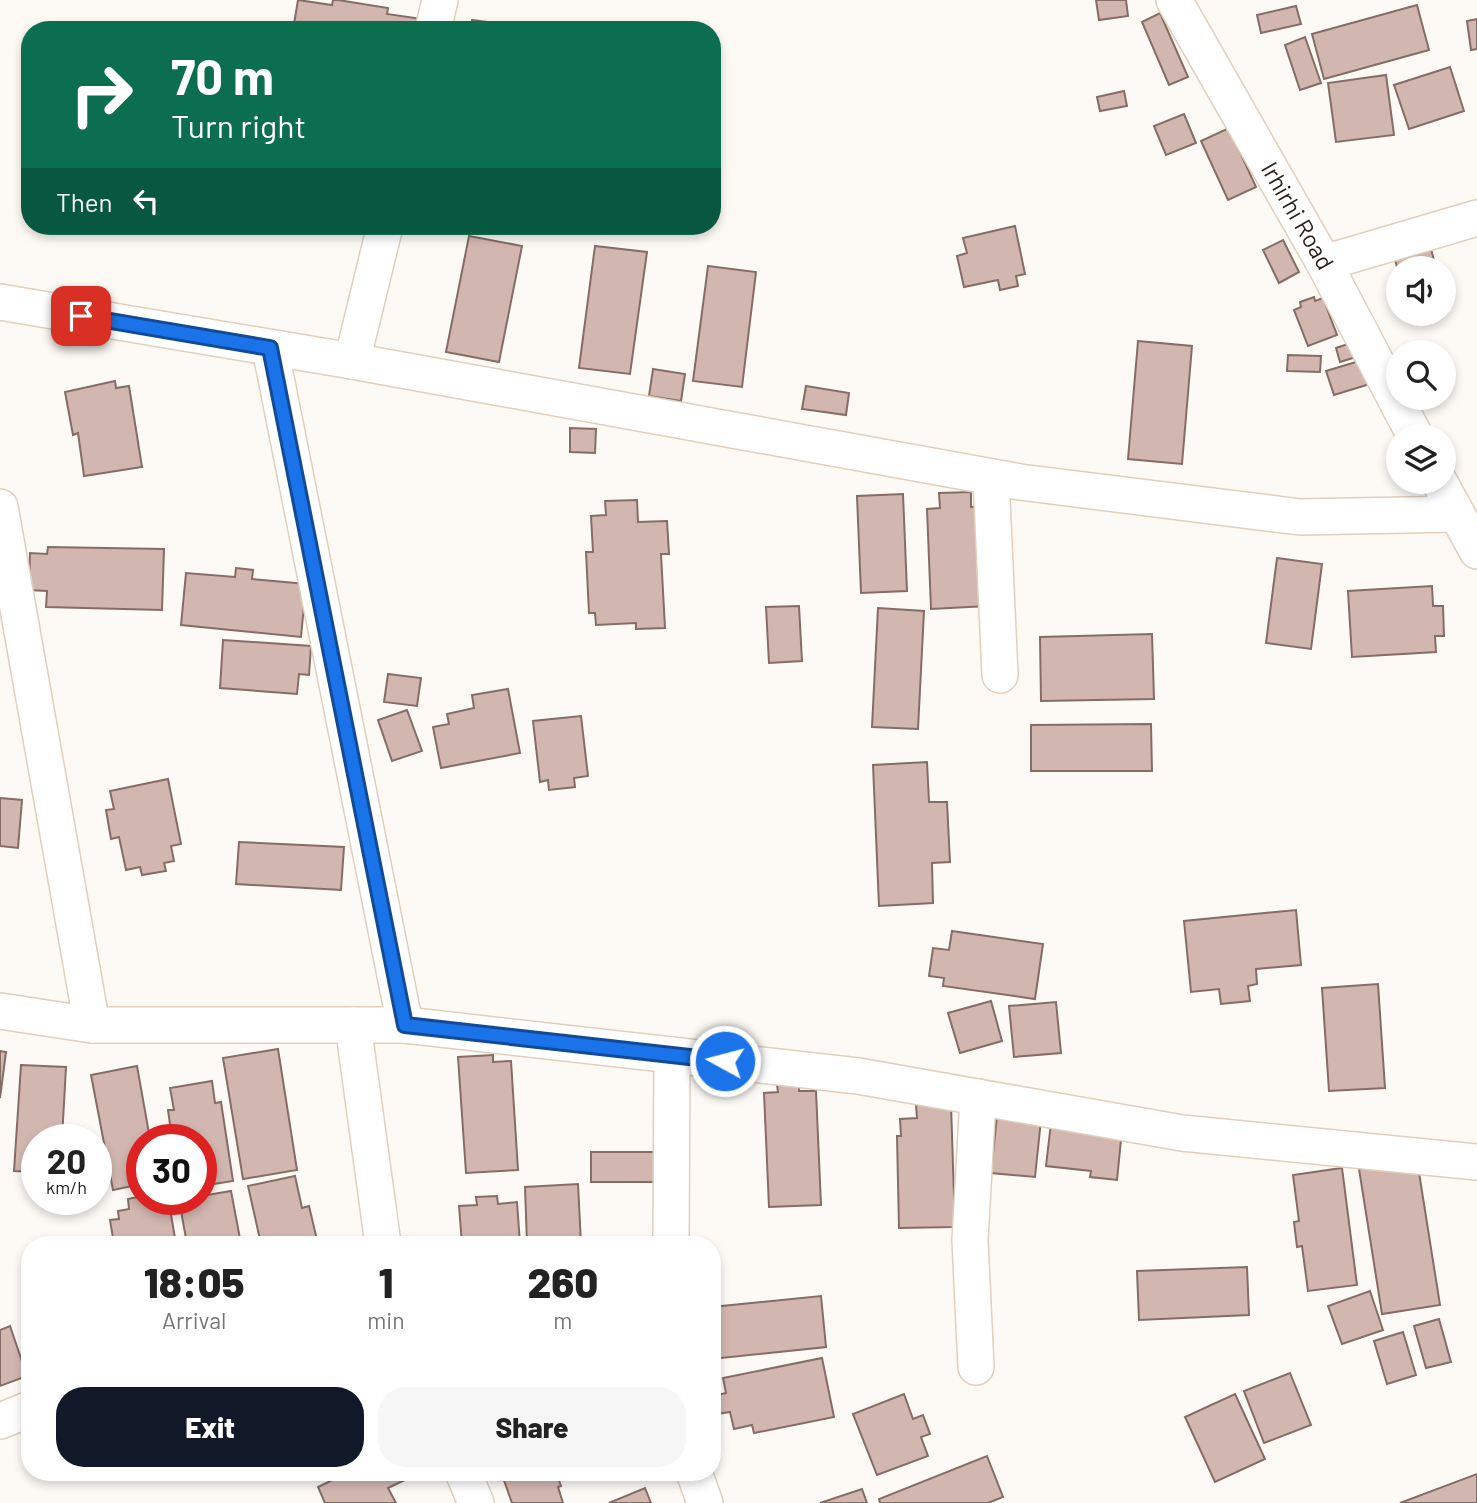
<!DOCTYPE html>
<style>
:root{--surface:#fff;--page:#f6f6f6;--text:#222;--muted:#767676;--accent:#111827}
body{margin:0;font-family:Barlow,sans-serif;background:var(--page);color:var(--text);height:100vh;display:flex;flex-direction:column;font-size:26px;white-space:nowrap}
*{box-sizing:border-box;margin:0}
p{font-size:23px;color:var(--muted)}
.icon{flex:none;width:38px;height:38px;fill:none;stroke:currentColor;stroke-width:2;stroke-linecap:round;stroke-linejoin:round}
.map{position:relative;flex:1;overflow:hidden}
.panel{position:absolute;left:21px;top:1236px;width:700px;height:245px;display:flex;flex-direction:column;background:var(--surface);border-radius:28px;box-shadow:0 4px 10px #0003}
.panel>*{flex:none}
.top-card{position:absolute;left:21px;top:21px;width:700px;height:214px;border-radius:28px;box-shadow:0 4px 10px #0003;background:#0b6e4f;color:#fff;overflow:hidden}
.controls{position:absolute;left:1386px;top:256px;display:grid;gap:14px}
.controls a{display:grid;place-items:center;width:70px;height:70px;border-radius:50%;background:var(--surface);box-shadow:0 4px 10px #0003;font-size:35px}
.speed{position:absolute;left:21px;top:1124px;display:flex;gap:14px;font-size:35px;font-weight:700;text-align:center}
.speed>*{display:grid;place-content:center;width:91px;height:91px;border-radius:50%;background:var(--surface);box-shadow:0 4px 10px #0003;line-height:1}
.speed small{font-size:18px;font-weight:400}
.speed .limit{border:10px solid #d22;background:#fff;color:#111}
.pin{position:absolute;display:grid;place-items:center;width:60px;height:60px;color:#fff;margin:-30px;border-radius:14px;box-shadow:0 4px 10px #0006}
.me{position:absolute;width:77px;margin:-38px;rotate:277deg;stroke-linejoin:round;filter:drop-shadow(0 0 5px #0008)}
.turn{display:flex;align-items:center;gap:24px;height:147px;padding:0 35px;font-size:32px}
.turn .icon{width:91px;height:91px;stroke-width:2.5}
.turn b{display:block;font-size:49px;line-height:60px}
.then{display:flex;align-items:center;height:66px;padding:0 35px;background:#0003;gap:14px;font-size:26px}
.eta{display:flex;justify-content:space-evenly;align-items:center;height:119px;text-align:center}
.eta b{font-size:42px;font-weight:800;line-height:49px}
.action{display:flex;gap:14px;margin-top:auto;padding:14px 35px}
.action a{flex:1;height:80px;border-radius:28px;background:var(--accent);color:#fff;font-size:28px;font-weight:800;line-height:80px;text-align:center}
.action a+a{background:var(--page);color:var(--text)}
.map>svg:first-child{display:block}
.building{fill:#d2b7b0;stroke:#856d66;stroke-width:2}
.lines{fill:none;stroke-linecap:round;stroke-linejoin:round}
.minor-casing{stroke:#e1cfbc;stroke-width:38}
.minor{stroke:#fff;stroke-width:35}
.route-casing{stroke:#114b97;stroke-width:18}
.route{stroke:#1a73e8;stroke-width:12}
.labels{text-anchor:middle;stroke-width:7;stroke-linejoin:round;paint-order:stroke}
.street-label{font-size:24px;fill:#29231b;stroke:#fff}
</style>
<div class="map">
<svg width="1477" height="1503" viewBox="0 0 1477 1503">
<rect width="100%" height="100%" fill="#fdfaf6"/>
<g class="building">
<polygon points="298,0 332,5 333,0 338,0 388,8 387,14 422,19 420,30 293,30"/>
<polygon points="1096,0 1126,0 1128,16 1099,20"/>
<polygon points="1417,5 1429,50 1324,79 1312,34"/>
<polygon points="1296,6 1301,24 1261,33 1257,15"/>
<polygon points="1160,13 1188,77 1169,85 1142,22"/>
<polygon points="1477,19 1477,49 1471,50 1467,21"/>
<polygon points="472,20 552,30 471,30"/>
<polygon points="1305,37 1321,83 1300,90 1285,45"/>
<polygon points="1450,67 1464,111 1409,129 1394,85"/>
<polygon points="1386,75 1394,135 1336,142 1328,83"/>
<polygon points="1124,91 1127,106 1100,111 1097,97"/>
<polygon points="1184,114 1196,143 1166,155 1154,126"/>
<polygon points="1229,128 1256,187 1228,200 1201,141"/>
<polygon points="1015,226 1025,274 1016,276 1018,286 1000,290 998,280 964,287 957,256 967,253 963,238"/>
<polygon points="469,236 522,246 499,362 446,352"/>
<polygon points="1283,240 1299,272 1279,283 1263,250"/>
<polygon points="1430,245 1436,268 1398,268 1398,271 1394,256"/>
<polygon points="595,246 647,252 630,374 579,368"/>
<polygon points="708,266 756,272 742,387 693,381"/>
<polygon points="1314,297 1315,301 1323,298 1337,335 1308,346 1294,310 1301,307 1300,302"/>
<polygon points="1138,341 1192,346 1182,464 1128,459"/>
<polygon points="1351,343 1356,357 1340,362 1336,348"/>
<polygon points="1288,355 1321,356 1320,372 1287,371"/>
<polygon points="1366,359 1373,383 1334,395 1326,371"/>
<polygon points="653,369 685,374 681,401 649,396"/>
<polygon points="115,381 116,388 129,386 142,467 84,476 78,433 73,435 65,392"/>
<polygon points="806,386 849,393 846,415 802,409"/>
<polygon points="570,428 596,429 595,453 570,452"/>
<polygon points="971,492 971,507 983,507 988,606 931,609 927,509 940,508 939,493"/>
<polygon points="903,494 907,591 861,593 857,496"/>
<polygon points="637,500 638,522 667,521 669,554 661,554 665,628 636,629 636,623 596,625 595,613 589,613 586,552 593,552 591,516 606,515 605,501"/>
<polygon points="48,547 164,549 162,610 46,607 47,591 29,590 30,553 47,554"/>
<polygon points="1277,558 1322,564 1311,649 1266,643"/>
<polygon points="236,568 253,570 252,579 306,584 301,637 181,625 186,573 235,577"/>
<polygon points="1432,586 1433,606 1443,606 1444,636 1435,636 1436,652 1352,657 1348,591"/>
<polygon points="799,606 802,661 769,663 766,607"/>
<polygon points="878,608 924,611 918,729 872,727"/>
<polygon points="1152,634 1154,699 1041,701 1040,637"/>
<polygon points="223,640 311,646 309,675 299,674 297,694 220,688"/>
<polygon points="388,674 421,678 417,706 384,702"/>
<polygon points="508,689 520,753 441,768 433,727 449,724 447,714 474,708 472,695"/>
<polygon points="407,710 422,751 392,761 378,720"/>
<polygon points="581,716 588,776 574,778 575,787 549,790 548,780 540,782 533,721"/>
<polygon points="1151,724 1152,771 1031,771 1031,725"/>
<polygon points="927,762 929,802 947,802 950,862 932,863 933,903 879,906 873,765"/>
<polygon points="168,779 181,844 171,846 174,861 164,863 166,871 142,875 140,867 126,870 119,837 111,839 106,810 114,809 110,791"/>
<polygon points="0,798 22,800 18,848 0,846"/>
<polygon points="239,842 344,847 341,890 236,884"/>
<polygon points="1296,910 1301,965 1256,969 1257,984 1248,986 1250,1001 1221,1004 1219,989 1191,992 1184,921"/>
<polygon points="952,931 1043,944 1035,999 943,986 944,978 929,976 933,948 949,950"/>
<polygon points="1378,984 1385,1088 1329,1091 1322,988"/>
<polygon points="991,1001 1002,1041 960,1053 948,1013"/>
<polygon points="1056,1002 1061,1053 1014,1057 1009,1006"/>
<polygon points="278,1049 297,1170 243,1179 223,1058"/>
<polygon points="0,1051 6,1052 0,1098"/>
<polygon points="493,1055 493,1062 511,1061 518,1170 466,1173 458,1057"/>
<polygon points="21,1065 66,1067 62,1139 37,1139 37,1172 14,1171"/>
<polygon points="137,1066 150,1139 142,1139 142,1184 113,1190 91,1075"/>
<polygon points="212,1081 215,1103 221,1102 233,1181 201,1186 201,1139 172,1139 168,1110 174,1110 170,1088"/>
<polygon points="777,1085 799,1085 799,1091 816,1091 821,1205 769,1207 764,1093 778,1092"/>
<polygon points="951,1104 955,1227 899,1228 897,1136 901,1136 900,1119 917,1118 916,1105"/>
<polygon points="997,1116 1041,1120 1035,1177 991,1173"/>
<polygon points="1051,1123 1122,1130 1117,1180 1090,1177 1091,1171 1046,1166"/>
<rect x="591" y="1152" width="65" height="30"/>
<polygon points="1417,1160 1440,1305 1382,1314 1359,1169"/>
<polygon points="1342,1168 1357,1285 1308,1291 1302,1246 1297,1247 1294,1222 1299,1221 1293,1175"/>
<polygon points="295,1176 302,1208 309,1206 318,1244 261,1244 248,1186"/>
<polygon points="578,1184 581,1244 527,1244 525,1187"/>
<polygon points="231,1191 241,1244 187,1244 179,1200 201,1199 201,1196"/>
<polygon points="142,1196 142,1199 157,1199 158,1205 169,1203 176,1244 114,1244 110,1220 119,1219 118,1211 129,1209 128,1199"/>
<polygon points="497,1196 498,1204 517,1202 520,1244 462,1244 459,1206 477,1205 476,1197"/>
<polygon points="1247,1267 1249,1315 1139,1320 1137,1271"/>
<polygon points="1370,1291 1383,1330 1342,1344 1328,1306"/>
<polygon points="821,1296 826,1347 712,1359 712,1307"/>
<polygon points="1439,1319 1451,1362 1426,1368 1414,1326"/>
<polygon points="10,1326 27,1376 0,1386 0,1330"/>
<polygon points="1403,1332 1416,1375 1387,1384 1374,1341"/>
<polygon points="822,1358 834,1417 754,1433 752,1425 734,1429 730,1412 717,1414 713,1396 726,1393 723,1378"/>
<polygon points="1290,1373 1311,1425 1264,1443 1244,1391"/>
<polygon points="904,1394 913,1419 923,1415 930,1434 921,1437 928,1456 877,1475 853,1414"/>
<polygon points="1235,1394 1265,1459 1215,1482 1185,1417"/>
<polygon points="987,1456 1003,1497 988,1503 880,1503 879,1499"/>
<polygon points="349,1472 406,1472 409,1478 388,1488 396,1503 325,1503 318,1487"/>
<polygon points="501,1472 556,1472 561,1486 558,1487 563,1503 512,1503"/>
<polygon points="1477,1474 1477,1503 1400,1503"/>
<polygon points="645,1488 651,1503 609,1503"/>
<polygon points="862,1489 867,1503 820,1503"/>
</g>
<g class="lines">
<defs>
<g id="minor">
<polyline points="1174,0 1324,263 1415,436"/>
<polyline points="433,30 440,0"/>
<polyline points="1324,263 1477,218"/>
<polyline points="0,302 352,361 1020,482 1300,517 1457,514"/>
<polyline points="270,348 405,1025"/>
<polyline points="352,361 385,226"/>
<polyline points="991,477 1000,675"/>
<polyline points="1439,481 1477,551"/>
<polyline points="0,507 92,1025"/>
<polyline points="0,1011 92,1025 405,1025 858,1076 1182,1133 1477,1162"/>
<polyline points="353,1025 383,1244"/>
<polyline points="671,1244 672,1055"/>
<polyline points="976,1367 970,1240 978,1097"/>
<polyline points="0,1421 30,1409"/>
<polyline points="463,1472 476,1503"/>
<polyline points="694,1472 705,1503"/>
</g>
</defs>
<use href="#minor" class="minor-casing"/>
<use href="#minor" class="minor"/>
</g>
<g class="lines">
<defs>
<polyline id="route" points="81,316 270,348 405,1025 725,1061"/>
</defs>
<use href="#route" class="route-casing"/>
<use href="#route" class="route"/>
</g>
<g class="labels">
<g class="street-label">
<text transform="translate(1297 216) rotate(60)" y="8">Irhirhi Road</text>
</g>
</g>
</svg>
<div class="controls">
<a><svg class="icon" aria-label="sound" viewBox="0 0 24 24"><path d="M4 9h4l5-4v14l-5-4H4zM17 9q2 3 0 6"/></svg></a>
<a><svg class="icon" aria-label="search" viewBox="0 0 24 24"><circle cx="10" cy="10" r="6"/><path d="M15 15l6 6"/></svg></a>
<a><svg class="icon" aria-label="layers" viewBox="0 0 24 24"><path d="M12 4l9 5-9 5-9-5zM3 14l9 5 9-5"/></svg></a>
</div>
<div class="speed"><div>20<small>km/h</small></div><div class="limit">30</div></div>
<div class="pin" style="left:81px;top:316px;background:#d93025"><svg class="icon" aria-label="arrive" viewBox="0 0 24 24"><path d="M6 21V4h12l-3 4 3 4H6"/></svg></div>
<svg class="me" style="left:725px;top:1061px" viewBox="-20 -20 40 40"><circle r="17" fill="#1a73e8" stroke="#fff" stroke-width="3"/><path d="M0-11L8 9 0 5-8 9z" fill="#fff"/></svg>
<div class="top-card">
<div class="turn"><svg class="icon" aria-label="right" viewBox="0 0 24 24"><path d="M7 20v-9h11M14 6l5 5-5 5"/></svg><div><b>70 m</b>Turn right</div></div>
<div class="then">Then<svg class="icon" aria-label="left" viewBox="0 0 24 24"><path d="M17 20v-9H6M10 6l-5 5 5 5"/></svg></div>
</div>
<section class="panel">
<div class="eta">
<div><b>18:05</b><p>Arrival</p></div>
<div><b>1</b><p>min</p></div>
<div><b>260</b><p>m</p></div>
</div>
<div class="action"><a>Exit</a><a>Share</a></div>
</section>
</div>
